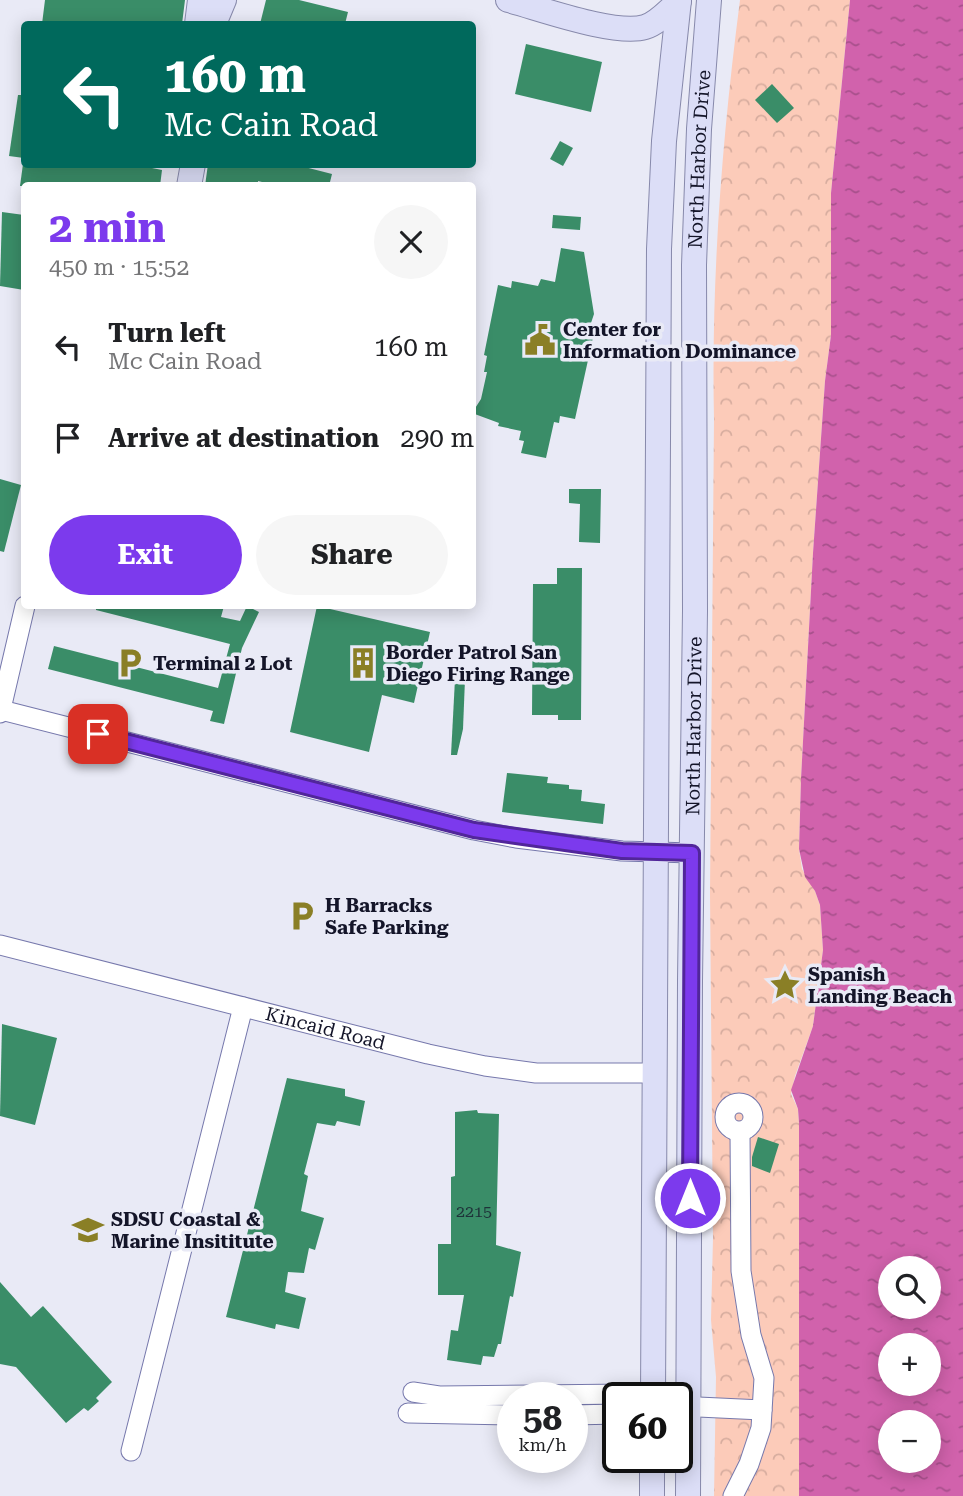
<!DOCTYPE html>
<meta charset="utf-8">
<style>
:root{--surface:#fff;--page:#f6f6f6;--text:#202124;--muted:#757577;--accent:#7c3aed}
body{margin:0;font-family:"Roboto Serif",serif;background:var(--page);color:var(--text);height:100vh;display:flex;flex-direction:column;font-size:26px;white-space:nowrap}
*{box-sizing:border-box;margin:0}
p{font-size:23px;color:var(--muted)}
.icon{flex:none;width:38px;height:38px;fill:none;stroke:currentColor;stroke-width:2;stroke-linecap:round;stroke-linejoin:round}
.map{position:relative;flex:1;overflow:hidden}
.details{position:absolute;left:21px;top:182px;width:455px;height:427px;display:flex;flex-direction:column;background:var(--surface);border-radius:7px;box-shadow:0 4px 18px #0003}
.details>*{flex:none}
.hud{position:absolute;left:21px;top:21px;width:455px;height:147px;border-radius:7px;box-shadow:0 4px 18px #0003;background:#00695c;color:#fff;overflow:hidden}
.tools{position:absolute;left:878px;top:1256px;display:grid;gap:14px}
.tools a{display:grid;place-items:center;width:63px;height:63px;border-radius:50%;background:var(--surface);box-shadow:0 4px 18px #0003;font-size:35px}
.speed{position:absolute;left:497px;top:1382px;display:flex;gap:14px;font-size:35px;font-weight:700;text-align:center}
.speed>*{display:grid;place-content:center;width:91px;height:91px;border-radius:50%;background:var(--surface);box-shadow:0 4px 18px #0003;line-height:1}
.speed small{font-size:18px;font-weight:400}
.speed .limit{border:4px solid #111;border-radius:10px;background:#fff;color:#111}
.pin{position:absolute;display:grid;place-items:center;width:60px;height:60px;color:#fff;margin:-30px;border-radius:14px;box-shadow:0 4px 10px #0006}
.me{position:absolute;width:77px;margin:-38px;rotate:0deg;stroke-linejoin:round;filter:drop-shadow(0 0 5px #0008)}
.turn{display:flex;align-items:center;gap:24px;height:147px;padding:0 28px;font-size:32px}
.turn .icon{width:91px;height:91px;stroke-width:2.5}
.turn b{display:block;font-size:49px;line-height:60px}
.round{display:grid;place-items:center;flex:none;width:74px;height:74px;border-radius:37px;background:var(--page)}
.headline{display:flex;align-items:center;justify-content:space-between;height:119px;padding:0 28px}
h1{font-size:42px;font-weight:700;line-height:52px;color:var(--accent)}
.action{display:flex;gap:14px;margin-top:auto;padding:14px 28px}
.action a{flex:1;height:80px;border-radius:42px;background:var(--accent);color:#fff;font-size:28px;font-weight:700;line-height:80px;text-align:center}
.action a+a{background:var(--page);color:var(--text)}
ul{padding:0;list-style:none}
li{display:flex;align-items:center;gap:21px;height:91px;padding:0 28px}
li div{flex:1}
li b{display:block;font-size:26px}
li em{font-style:normal}
.map>svg:first-child{display:block}
.park{fill:url(#park-crowns)}
.water{fill:url(#water-ripples);fill-rule:evenodd}
.building{fill:#3a8d68}
.lines{fill:none;stroke-linecap:round;stroke-linejoin:round}
.minor-casing{stroke:#7678ac;stroke-width:21}
.major-casing{stroke:#8789ab;stroke-width:26}
.minor{stroke:#fff;stroke-width:19}
.major{stroke:#dcdef7;stroke-width:24}
.route-casing{stroke:#51269a;stroke-width:18}
.route{stroke:#7c3aed;stroke-width:12}
.labels{text-anchor:middle;stroke-width:7;stroke-linejoin:round;paint-order:stroke}
.number-label{font-size:16px;fill:#1e3339}
.street-label{font-size:19px;fill:#141529;stroke:#e9eaf6}
.poi-label{font-size:19px;font-weight:bold;fill:#141529;stroke:#e9eaf6;text-anchor:start}
</style>
<div class="map">
<svg width="963" height="1496" viewBox="0 0 963 1496">
<defs>
<pattern id="park-crowns" width="20" height="18" patternUnits="userSpaceOnUse" patternTransform="scale(1.75)"><rect width="20" height="18" fill="#fccbb9"/><path d="M2 6a3 3 0 1 1 6 0M12 15a3 3 0 1 1 6 0" fill="none" stroke="#d7ad9f"/></pattern>
<pattern id="water-ripples" width="26" height="14" patternUnits="userSpaceOnUse" patternTransform="scale(1.75)"><rect width="26" height="14" fill="#d162ac"/><path d="M2 4q2-2 4 0t4 0M15 11q2-2 4 0t4 0" fill="none" stroke="#a8508c"/></pattern>
</defs>
<rect width="100%" height="100%" fill="#e9eaf6"/>
<path class="park" d="M740 0H850L831 193V335L825 381 813 553 801 779 799 849 802 869 815 891 820 905 823 950 813 1026 795 1076 791 1094 798 1109 799 1123V1496H714L716 1377 711 1320 713 1238 710 893 714 419C711 279 722 139 740 0Z"/>
<path class="water" d="M850 0H963V1496H799V1123L798 1109 791 1090 813 1026 823 950 820 905 815 891 805 877 799 849 801 779 813 553 825 381 831 335V193ZM891 1269H929V1307H891ZM891 1346H929V1384H891ZM891 1423H929V1461H891Z"/>
<g class="building">
<polygon points="45,0 185,0 182,24 42,24"/>
<polygon points="266,0 299,0 348,12 345,24 260,24"/>
<polygon points="526,44 602,62 591,112 515,94"/>
<polygon points="772,84 794,108 777,123 755,100"/>
<polygon points="18,95 24,95 24,158 9,156"/>
<polygon points="560,141 573,148 563,166 550,159"/>
<polygon points="23,164 132,164 162,170 160,186 20,186"/>
<polygon points="208,164 293,164 332,174 329,186 278,186 258,181 258,186 205,186"/>
<polygon points="2,212 24,215 24,290 0,286"/>
<polygon points="553,215 581,217 580,230 552,228"/>
<polygon points="561,248 584,252 594,314 591,323 596,324 575,419 560,416 559,423 554,422 546,458 521,453 524,441 519,440 521,431 498,426 499,423 472,413 481,399 487,372 484,372 487,356 484,355 498,285 511,288 512,281 538,286 541,279 555,282"/>
<polygon points="0,479 21,485 4,552 0,551"/>
<polygon points="569,489 601,489 600,543 579,542 580,504 569,503"/>
<polygon points="557,568 582,568 581,720 558,720 558,715 532,715 533,584 557,584"/>
<polygon points="96,606 224,606 221,617 240,621 247,606 259,612 242,648 224,724 210,721 213,711 48,669 54,646 218,688 230,644 96,610"/>
<polygon points="317,606 430,632 414,703 382,695 369,752 290,732"/>
<polygon points="455,679 465,679 463,729 457,755 451,755"/>
<polygon points="507,773 548,777 547,783 569,785 569,789 582,790 581,801 605,804 603,824 502,812"/>
<polygon points="2,1024 57,1038 35,1125 0,1116"/>
<polygon points="287,1078 345,1089 345,1096 365,1101 360,1126 337,1121 335,1126 317,1123 304,1174 308,1176 301,1211 324,1218 315,1250 309,1248 304,1273 288,1272 285,1292 306,1298 299,1329 276,1324 275,1329 226,1317"/>
<polygon points="477,1110 478,1113 499,1114 496,1245 521,1252 513,1297 510,1296 501,1344 498,1344 494,1357 483,1356 481,1365 447,1360 451,1330 458,1331 464,1295 438,1295 438,1244 451,1244 451,1177 455,1176 455,1112"/>
<polygon points="758,1137 779,1144 770,1173 752,1166 752,1157"/>
<polygon points="0,1282 31,1317 43,1306 112,1382 96,1398 99,1401 88,1411 84,1408 66,1423 16,1367 0,1364"/>
</g>
<g class="lines">
<defs>
<g id="minor">
<polyline points="1,710 474,830 516,838 622,851 692,853"/>
<polyline points="0,713 25,606"/>
<path id="s1" d="M0 945 428 1054 485 1066 536 1073H656"/>
<circle cx="739" cy="1117" r="14"/>
<polyline points="413,1392 439,1396 628,1394 631,1398"/>
<polyline points="677,1406 762,1410"/>
<polyline points="408,1413 513,1415"/>
<polyline points="572,1415 618,1414"/>
<polyline points="131,1451 243,1007"/>
<polyline points="733,1496 749,1464 761,1428 764,1378 751,1335 741,1271 740,1132"/>
</g>
<g id="major">
<path d="M508 0C539 8 615 36 645 27 658 23 669 10 679 1"/>
<polyline points="197,24 200,0"/>
<polyline points="214,24 224,0"/>
<polyline points="189,186 193,164"/>
<polyline points="653,1398 659,249 664,141 679,0"/>
<polyline points="652,1458 652,1496"/>
<path id="s2" d="M688 1496 690 981 695 611 694 265 699 129 709 0"/>
</g>
</defs>
<use href="#minor" class="minor-casing"/>
<use href="#major" class="major-casing"/>
<use href="#minor" class="minor"/>
<use href="#major" class="major"/>
</g>
<g class="lines">
<defs>
<polyline id="route" points="98,734 474,830 622,851 692,853 690,1198"/>
</defs>
<use href="#route" class="route-casing"/>
<use href="#route" class="route"/>
</g>
<defs>
<symbol id="civic-bare" viewBox="-9 -9 18 18"><path d="M-.6-6.5H3V-4.5H.6V-3L4-1V1h2V6H-6V1h2V-1L-.6-3ZM-1.2 2.5V6h2.4V2.5Z" fill="#8a7f26" stroke="#e9eaf6" stroke-width="2.5" paint-order="stroke"/></symbol>
<symbol id="parking-bare" viewBox="-9 -9 18 18"><path d="M-3.5-5.5H1a3.5 3.5 0 0 1 0 7H-1V5.5H-3.5ZM-1-3.4V-.6H.8a1.4 1.4 0 0 0 0-2.8Z" fill="#8a7f26" stroke="#e9eaf6" stroke-width="2.5" paint-order="stroke"/></symbol>
<symbol id="building-bare" viewBox="-9 -9 18 18"><path d="M-4-6H4V6H1V3H-1V6H-4ZM-2.5-4.3h1.7v1.8h-1.7ZM.8-4.3h1.7v1.8H.8ZM-2.5-1h1.7V.8h-1.7ZM.8-1h1.7V.8H.8Z" fill="#8a7f26" stroke="#e9eaf6" stroke-width="2.5" paint-order="stroke"/></symbol>
<symbol id="sight-bare" viewBox="-9 -9 18 18"><path d="M0-6L1.8-2.2L6-1.7L2.9 1.2L3.7 5.4L0 3.3L-3.7 5.4L-2.9 1.2L-6-1.7L-1.8-2.2Z" fill="#8a7f26" stroke="#e9eaf6" stroke-width="2.5" paint-order="stroke"/></symbol>
<symbol id="university-bare" viewBox="-9 -9 18 18"><path d="M0-5L7-2L0 1L-7-2ZM-4 1L0 2.5L4 1V4Q0 6-4 4Z" fill="#8a7f26" stroke="#e9eaf6" stroke-width="2.5" paint-order="stroke"/></symbol>
</defs>
<g fill-rule="evenodd">
<use href="#civic-bare" x="518" y="318" width="44" height="44"/>
<use href="#parking-bare" x="108" y="641" width="44" height="44"/>
<use href="#building-bare" x="341" y="641" width="44" height="44"/>
<use href="#parking-bare" x="280" y="894" width="44" height="44"/>
<use href="#sight-bare" x="763" y="963" width="44" height="44"/>
<use href="#university-bare" x="66" y="1208" width="44" height="44"/>
</g>
<g class="labels">
<g class="number-label">
<text x="474" y="1217">2215</text>
</g>
<g class="street-label">
<text dy="7" stroke="none"><textPath href="#s2" startOffset="1337">North Harbor Drive</textPath></text>
<text dy="7" stroke="none"><textPath href="#s2" startOffset="770">North Harbor Drive</textPath></text>
<text dy="7" stroke="none"><textPath href="#s1" startOffset="336">Kincaid Road</textPath></text>
</g>
<g class="poi-label">
<text x="563" y="336">Center for<tspan x="563" dy="22">Information Dominance</tspan></text>
<text x="386" y="659">Border Patrol San<tspan x="386" dy="22">Diego Firing Range</tspan></text>
<text x="153" y="670">Terminal 2 Lot</text>
<text x="325" y="912">H Barracks<tspan x="325" dy="22">Safe Parking</tspan></text>
<text x="808" y="981">Spanish<tspan x="808" dy="22">Landing Beach</tspan></text>
<text x="111" y="1226">SDSU Coastal &amp;<tspan x="111" dy="22">Marine Insititute</tspan></text>
</g>
</g>
</svg>
<div class="tools">
<a><svg class="icon" aria-label="search" viewBox="0 0 24 24"><circle cx="10" cy="10" r="6"/><path d="M15 15l6 6"/></svg></a>
<a>+</a>
<a>−</a>
</div>
<div class="speed"><div>58<small>km/h</small></div><div class="limit">60</div></div>
<div class="pin" style="left:98px;top:734px;background:#d93025"><svg class="icon" aria-label="arrive" viewBox="0 0 24 24"><path d="M6 21V4h12l-3 4 3 4H6"/></svg></div>
<svg class="me" style="left:690px;top:1198px" viewBox="-20 -20 40 40"><circle r="17" fill="#7c3aed" stroke="#fff" stroke-width="3"/><path d="M0-11L8 9 0 5-8 9z" fill="#fff"/></svg>
<div class="hud">
<div class="turn"><svg class="icon" aria-label="left" viewBox="0 0 24 24"><path d="M17 20v-9H6M10 6l-5 5 5 5"/></svg><div><b>160 m</b>Mc Cain Road</div></div>
</div>
<section class="details">
<div class="headline"><div><h1>2 min</h1><p>450 m · 15:52</p></div><a class="round"><svg class="icon" aria-label="close" viewBox="0 0 24 24"><path d="M6 6l12 12M18 6L6 18"/></svg></a></div>
<ul>
<li><svg class="icon" aria-label="left" viewBox="0 0 24 24"><path d="M17 20v-9H6M10 6l-5 5 5 5"/></svg><div><b>Turn left</b><p>Mc Cain Road</p></div><em>160 m</em></li>
<li><svg class="icon" aria-label="arrive" viewBox="0 0 24 24"><path d="M6 21V4h12l-3 4 3 4H6"/></svg><div><b>Arrive at destination</b></div><em>290 m</em></li>
</ul>
<div class="action"><a>Exit</a><a>Share</a></div>
</section>
</div>
